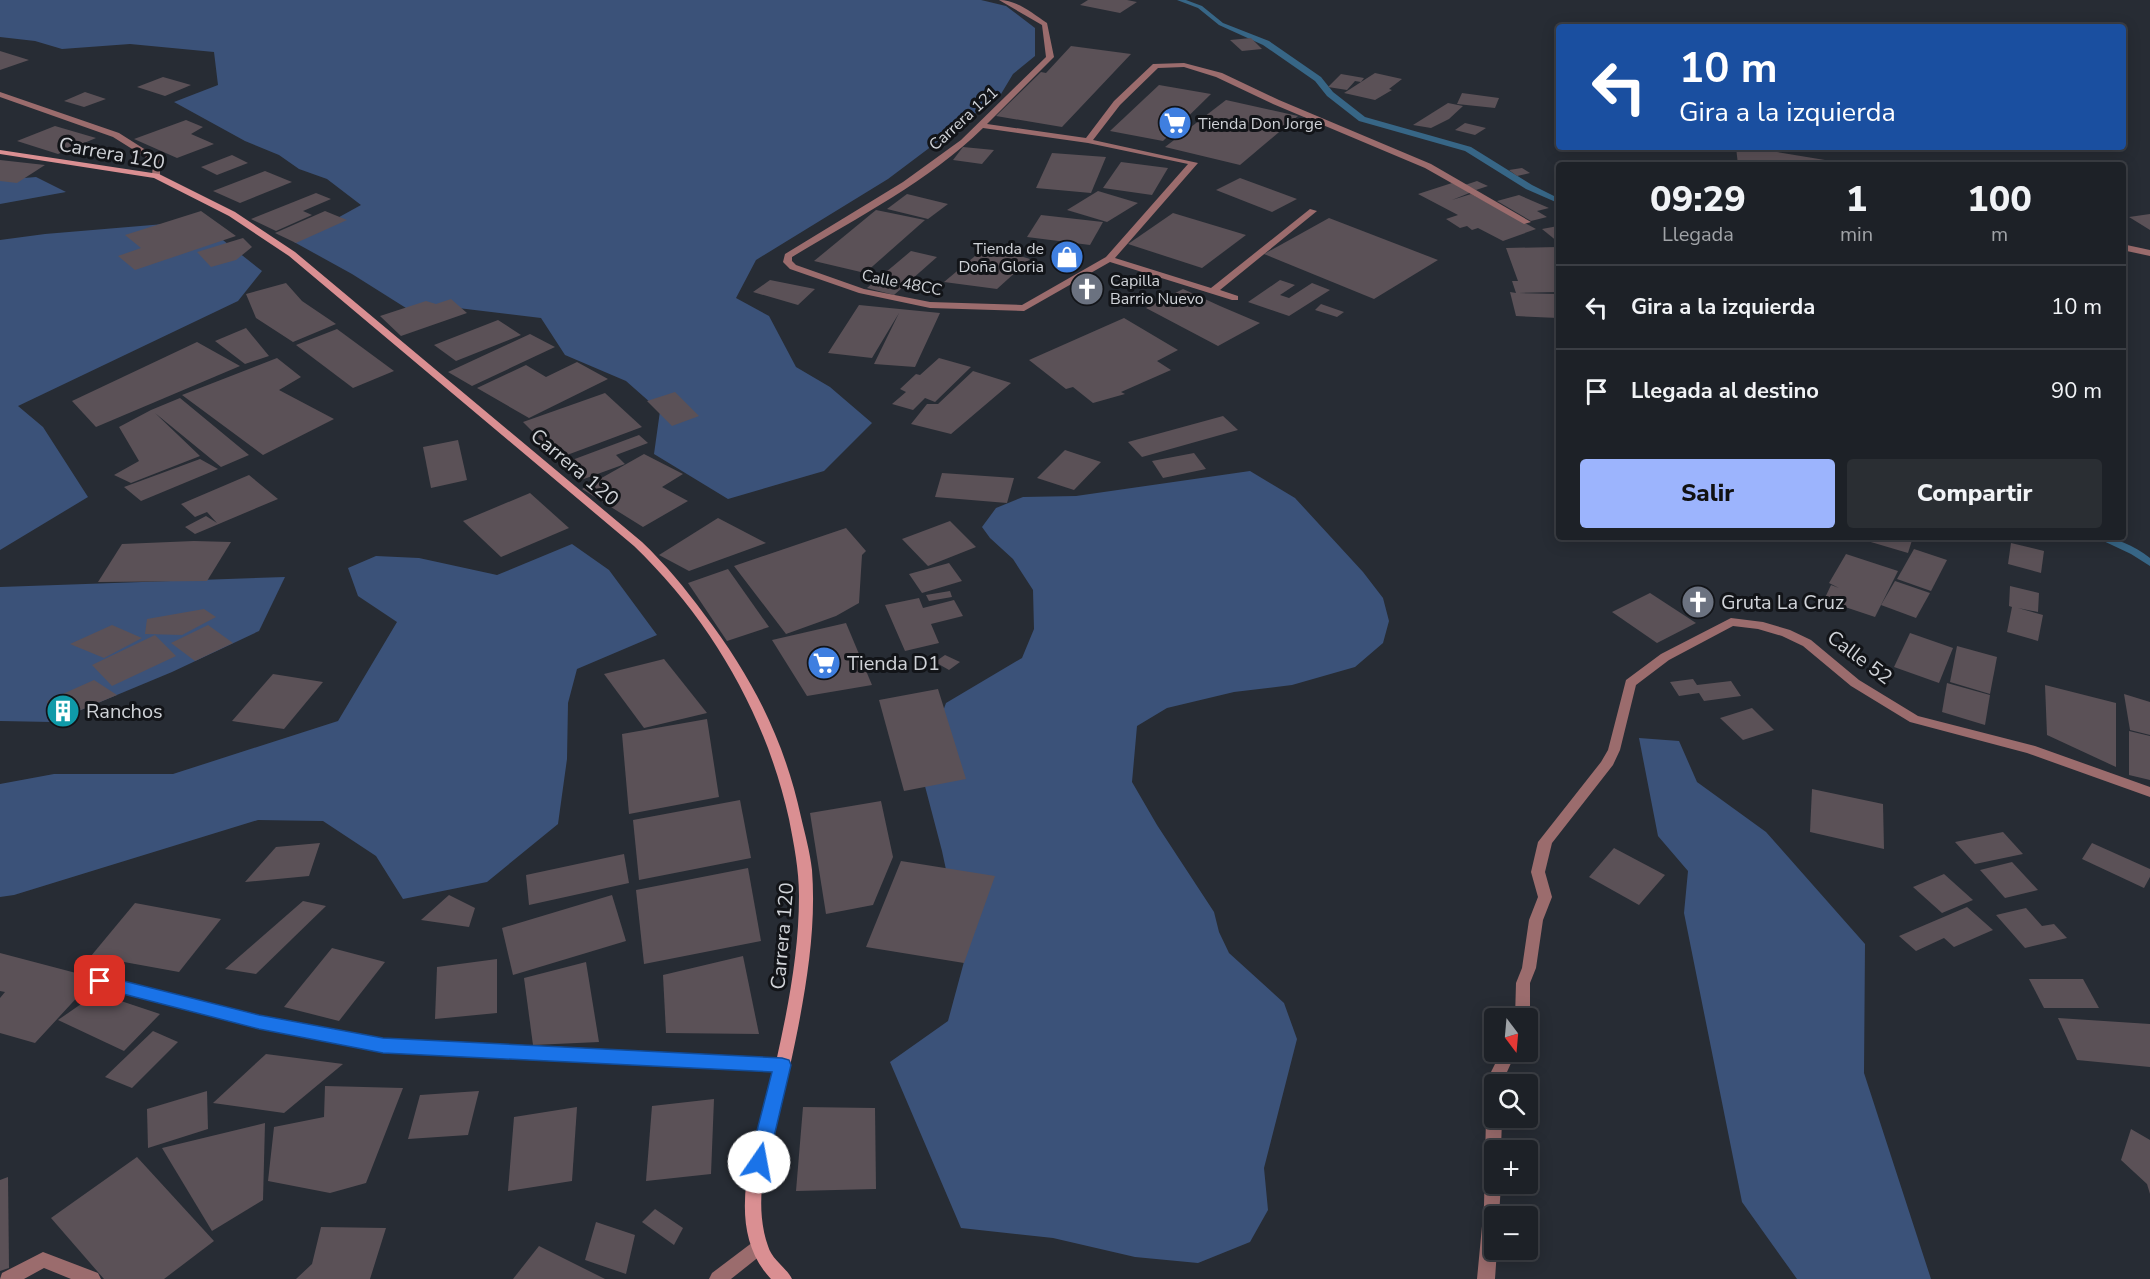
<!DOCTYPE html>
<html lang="es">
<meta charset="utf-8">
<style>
:root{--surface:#1d2127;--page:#2a2e33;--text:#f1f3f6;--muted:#a0a3a7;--line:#3b3e44;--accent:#9cb4fd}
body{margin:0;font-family:"Nunito Sans",sans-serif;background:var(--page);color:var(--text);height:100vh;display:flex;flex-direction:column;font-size:22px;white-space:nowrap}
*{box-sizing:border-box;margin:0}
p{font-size:20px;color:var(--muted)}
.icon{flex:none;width:33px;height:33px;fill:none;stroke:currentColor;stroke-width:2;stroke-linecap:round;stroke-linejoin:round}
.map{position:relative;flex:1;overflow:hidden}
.side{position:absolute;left:1556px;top:162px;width:570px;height:378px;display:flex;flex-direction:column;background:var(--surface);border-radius:6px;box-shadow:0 3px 15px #0003,0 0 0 2px var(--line)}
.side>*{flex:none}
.top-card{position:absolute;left:1556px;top:24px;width:570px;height:126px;border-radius:6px;box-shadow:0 3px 15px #0003,0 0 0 2px var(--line);background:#1a4fa0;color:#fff;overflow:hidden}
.needle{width:39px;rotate:164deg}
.tools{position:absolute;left:1484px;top:1008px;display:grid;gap:12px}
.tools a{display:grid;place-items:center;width:54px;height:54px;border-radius:6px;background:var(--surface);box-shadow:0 3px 15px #0003,0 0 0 2px var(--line);font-size:30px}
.pin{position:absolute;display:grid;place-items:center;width:51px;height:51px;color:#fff;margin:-26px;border-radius:12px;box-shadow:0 3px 9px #0006}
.me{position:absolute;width:66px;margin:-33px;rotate:12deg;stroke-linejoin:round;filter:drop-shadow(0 0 4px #0008)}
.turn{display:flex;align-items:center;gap:21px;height:126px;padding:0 24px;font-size:27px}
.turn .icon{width:78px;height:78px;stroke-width:2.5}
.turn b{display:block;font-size:42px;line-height:51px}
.eta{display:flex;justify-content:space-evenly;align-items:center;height:102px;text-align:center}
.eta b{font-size:36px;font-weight:800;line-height:42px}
.button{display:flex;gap:12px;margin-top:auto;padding:12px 24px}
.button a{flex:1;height:69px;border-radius:6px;background:var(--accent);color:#111;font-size:24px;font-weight:800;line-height:69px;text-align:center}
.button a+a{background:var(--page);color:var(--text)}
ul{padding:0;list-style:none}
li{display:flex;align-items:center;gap:18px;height:84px;padding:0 24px;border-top:2px solid var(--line)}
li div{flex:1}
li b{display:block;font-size:22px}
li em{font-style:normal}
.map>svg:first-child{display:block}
.green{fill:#3b5279}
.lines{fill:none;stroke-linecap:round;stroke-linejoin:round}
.stream{fill:#376686;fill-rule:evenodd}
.building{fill:#5b5157}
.street{fill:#9b6c6d;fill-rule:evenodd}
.secondary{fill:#da8f92;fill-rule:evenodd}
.route{fill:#1a73e8;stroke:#114b97;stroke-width:1.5}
.labels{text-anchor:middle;stroke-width:6;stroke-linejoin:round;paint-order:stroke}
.far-street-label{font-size:16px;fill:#d0d3d8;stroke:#121418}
.far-poi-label{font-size:16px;fill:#d0d3d8;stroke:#121418;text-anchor:start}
.street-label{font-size:20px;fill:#d0d3d8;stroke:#121418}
.poi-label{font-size:20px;fill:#d0d3d8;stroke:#121418;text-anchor:start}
</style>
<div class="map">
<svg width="2150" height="1279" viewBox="0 0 2150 1279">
<rect width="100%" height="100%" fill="#272c34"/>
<g class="green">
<polygon points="0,0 981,0 1006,6 1035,28 1035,56 1013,74 1001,94 888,179 756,260 736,298 769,316 796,367 830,387 872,423 824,471 728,499 654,454 660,411 626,381 565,355 541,318 458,308 406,308 352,274 294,242 361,205 327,179 299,169 279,155 245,141 174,102 218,85 214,52 130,44 62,49 35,41 0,37"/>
<polygon points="36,177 66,192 0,204 0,180"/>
<polygon points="188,222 214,233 262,271 238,301 18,406 43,427 88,497 0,550 0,240 45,234"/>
<polygon points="1250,471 1295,498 1363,572 1383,598 1389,621 1383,643 1355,667 1292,685 1234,692 1167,708 1137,726 1132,782 1157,825 1214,912 1219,932 1229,953 1284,1003 1297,1039 1264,1168 1268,1210 1250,1242 1198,1263 1135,1257 1053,1238 961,1228 890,1062 948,1021 965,958 942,851 921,771 946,703 1022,658 1034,629 1033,590 1013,559 990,538 982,527 996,508 1023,497 1076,496"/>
<polygon points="572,544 609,570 657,635 577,669 568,703 567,759 558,824 487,882 403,899 376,856 323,821 258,820 14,895 0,897 0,784 54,774 173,774 338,721 397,622 358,596 348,568 376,556 419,558 497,575"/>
<polygon points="285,577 259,631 172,672 52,722 0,721 0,587"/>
<polygon points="1639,738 1679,741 1697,782 1766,832 1865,944 1864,1073 1931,1279 1797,1279 1742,1202 1684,913 1688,871 1658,836"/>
</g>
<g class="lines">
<g class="stream">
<polygon points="1177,0 1186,0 1202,6 1223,23 1269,41 1321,77 1333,92 1365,117 1471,147 1532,185 1558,198 1558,203 1526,189 1465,151 1359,121 1327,96 1315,81 1263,45 1219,25 1198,8"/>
<path d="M2095 537C2116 537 2133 545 2150 558V566L2131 554Z"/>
</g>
</g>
<g class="building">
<polygon points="1088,0 1127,0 1137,2 1120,13 1080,5"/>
<polygon points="1251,38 1262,49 1242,51 1230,40"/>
<polygon points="1071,46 1131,54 1062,127 996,116 1041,72 1046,73"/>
<polygon points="0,51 29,60 0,70"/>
<polygon points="1375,73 1402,79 1389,89 1392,90 1375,100 1344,93"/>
<polygon points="1341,74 1364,78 1361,82 1355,81 1347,90 1328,87"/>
<polygon points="163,77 191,85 165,96 137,87"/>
<polygon points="1159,85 1211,94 1163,141 1110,131"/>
<polygon points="85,92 106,99 84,107 64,101"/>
<polygon points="1462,93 1499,98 1495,108 1457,104"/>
<polygon points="1226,100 1298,116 1240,165 1165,147"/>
<polygon points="1448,103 1463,106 1449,119 1431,128 1413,125"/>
<polygon points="186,120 203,127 191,134 214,144 177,158 134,139"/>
<polygon points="1465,123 1486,128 1475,135 1455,130"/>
<polygon points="55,126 96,138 58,154 17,141"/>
<polygon points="963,147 994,150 982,164 953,160"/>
<polygon points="1736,147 1746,147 1825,160 1822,165 1738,165"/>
<polygon points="1052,153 1106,157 1091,193 1036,188"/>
<polygon points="232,155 248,163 217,175 201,167"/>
<polygon points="0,160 45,165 17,183 0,181"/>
<polygon points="1121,162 1168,168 1152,195 1103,188"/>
<polygon points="1522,168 1530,173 1517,176 1509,170"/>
<polygon points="265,171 292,182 240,203 213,191"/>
<polygon points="1240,178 1297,199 1272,212 1216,190"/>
<polygon points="1477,181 1488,186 1476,190 1465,185"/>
<polygon points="1452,183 1472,192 1452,200 1471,194 1536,229 1503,241 1478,228 1472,230 1467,226 1460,228 1446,219 1458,215 1418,194"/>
<polygon points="1098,191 1138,203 1107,222 1067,210"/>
<polygon points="316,193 331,199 303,211 312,215 276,231 251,219"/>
<polygon points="907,194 948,204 928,219 887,209"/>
<polygon points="1519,195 1549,208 1537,211 1547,217 1531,221 1497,201"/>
<polygon points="876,210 925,220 865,273 814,261"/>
<polygon points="201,211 236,236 135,270 118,256 141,248 125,235"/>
<polygon points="325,211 347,220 296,243 275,233"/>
<polygon points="1173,213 1246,235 1202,268 1128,244"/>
<polygon points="2150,214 2150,230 2129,217"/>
<polygon points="1041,215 1103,222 1090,245 1027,237"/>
<polygon points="1329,218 1438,260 1374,299 1264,254"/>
<polygon points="1558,226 1558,242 1542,229"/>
<polygon points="243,238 252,247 236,260 211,267 197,252"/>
<polygon points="987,246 1030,259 997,289 944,282"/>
<polygon points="1558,247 1558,292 1519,293 1558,294 1558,318 1516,316 1510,292 1516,293 1512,281 1518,281 1506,248"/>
<polygon points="911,251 937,257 894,295 867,288"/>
<polygon points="770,280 815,289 798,305 753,292"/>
<polygon points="1280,280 1295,285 1280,295 1289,298 1312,283 1330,290 1289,316 1248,302"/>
<polygon points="286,283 302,301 336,324 293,342 256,318 246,294"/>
<polygon points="1183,289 1220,306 1260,323 1218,346 1146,308"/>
<polygon points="451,299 467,313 401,336 380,316 426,301 436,304"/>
<polygon points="1321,304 1344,312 1337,317 1315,310"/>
<polygon points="859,305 940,313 915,367 874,364 899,313 872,358 828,353"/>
<polygon points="1124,318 1178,350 1157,361 1171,370 1121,392 1125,394 1093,403 1073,387 1066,389 1029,360"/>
<polygon points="498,320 521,335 456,361 434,345"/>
<polygon points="246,328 269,356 245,364 215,341"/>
<polygon points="337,329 394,371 353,388 296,345"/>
<polygon points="530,334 555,347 472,386 448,372"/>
<polygon points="197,342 240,366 96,427 72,401"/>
<polygon points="277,358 301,377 279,390 334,419 263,455 182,395"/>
<polygon points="939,358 971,367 935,402 925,398 913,410 892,404 906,392 900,389 916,374 920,375"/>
<polygon points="577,362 608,379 529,418 477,388 526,365 546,377"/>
<polygon points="973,371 1011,383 951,434 911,424 927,404 938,404"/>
<polygon points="675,392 699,416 672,426 647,401"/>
<polygon points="605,393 642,427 559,458 523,422"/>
<polygon points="180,398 249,455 221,467 155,413 200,456 131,483 114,475 139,461 119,427 151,410"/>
<polygon points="1223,416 1238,430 1142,457 1128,442"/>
<polygon points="639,435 648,443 616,455 625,464 581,480 564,463"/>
<polygon points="458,440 467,480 431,488 423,447"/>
<polygon points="1065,450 1101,462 1074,490 1037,478"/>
<polygon points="1194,453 1206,469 1163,478 1152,461"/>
<polygon points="644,454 683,474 662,487 688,501 643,527 582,489"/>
<polygon points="200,459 218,469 141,501 124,487"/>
<polygon points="942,473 1014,478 1007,503 935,497"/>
<polygon points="249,475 278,499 195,534 185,527 206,516 217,523 207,512 195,517 181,504"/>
<polygon points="530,493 569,528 501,557 463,521"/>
<polygon points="718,518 766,543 689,571 659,555"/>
<polygon points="950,521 976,547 928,566 902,539"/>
<polygon points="846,528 866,551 862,555 859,603 836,616 786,634 734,566"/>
<polygon points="1865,537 1913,537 1908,553 1864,540"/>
<polygon points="194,541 231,542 207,581 98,582 122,544"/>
<polygon points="2011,543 2044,551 2041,573 2008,564"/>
<polygon points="1914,549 1947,560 1931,591 1897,579"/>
<polygon points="1846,554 1898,571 1875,617 1824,600 1831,585 1839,588 1829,583"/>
<polygon points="949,563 962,581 922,593 909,574"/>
<polygon points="728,569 769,627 727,641 688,583"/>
<polygon points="1895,581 1930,593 1916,618 1881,605"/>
<polygon points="2010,586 2039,593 2038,612 2018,608 2043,615 2038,641 2007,632 2012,607 2009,606"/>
<polygon points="950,591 952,597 929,601 926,595"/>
<polygon points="1650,593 1696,623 1657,643 1612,612"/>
<polygon points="919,598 923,608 954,600 963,616 931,624 939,643 905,651 885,605"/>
<polygon points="204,609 216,617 182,635 145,634 147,619"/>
<polygon points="846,623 872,685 807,696 772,640"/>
<polygon points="112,625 142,638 104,658 70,644"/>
<polygon points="208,625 233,643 195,661 171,643"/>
<polygon points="1910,633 1953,648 1939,683 1894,667"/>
<polygon points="155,635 176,656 112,686 92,665"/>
<polygon points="1957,646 1997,657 1990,694 1950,682"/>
<polygon points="945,655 960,662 949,670 935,662"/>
<polygon points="664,659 707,713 644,728 604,674"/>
<polygon points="273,674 323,682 284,729 232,721"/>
<polygon points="1693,679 1697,685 1731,681 1741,696 1704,701 1699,693 1679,696 1670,682"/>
<polygon points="94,680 117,695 52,722 47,701"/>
<polygon points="1947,683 1990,695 1985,725 1942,712"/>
<polygon points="2045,685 2116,703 2116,767 2047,735"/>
<polygon points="938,689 966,779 904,791 879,700"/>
<polygon points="2124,694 2150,702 2150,735 2130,730"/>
<polygon points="1752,708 1774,730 1743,740 1720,718"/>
<polygon points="707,719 719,797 629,814 622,734"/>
<polygon points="2129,731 2150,736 2150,780 2129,775"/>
<polygon points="1812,789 1883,804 1884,849 1810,832"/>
<polygon points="740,800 751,858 639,880 633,820"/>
<polygon points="881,801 893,857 873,905 826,914 810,813"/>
<polygon points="2003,832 2023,854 1975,864 1955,842"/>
<polygon points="320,843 309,876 245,882 276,847"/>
<polygon points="2092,843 2150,869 2150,877 2144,888 2082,859"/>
<polygon points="1614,848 1665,875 1639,905 1589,877"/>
<polygon points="624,854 629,883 529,905 526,875"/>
<polygon points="901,861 995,876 964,963 866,947"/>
<polygon points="2012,862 2038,890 2005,898 1980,870"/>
<polygon points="748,868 761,941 644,964 636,890"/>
<polygon points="1944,874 1973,900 1942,913 1913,887"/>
<polygon points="449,895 475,908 469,927 421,920"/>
<polygon points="612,895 626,941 513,975 502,928"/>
<polygon points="303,901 326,906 256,974 225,969"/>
<polygon points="135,903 221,919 179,972 91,956"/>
<polygon points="1967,907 1993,930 1954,947 1944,938 1916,951 1899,936"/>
<polygon points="2026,908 2042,926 2054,924 2067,938 2025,948 1996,915"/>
<polygon points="332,948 385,962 339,1021 284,1007"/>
<polygon points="0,953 95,978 35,1043 0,1033 0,998 5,992 0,991"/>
<polygon points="743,956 759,1034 666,1033 663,975"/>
<polygon points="497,959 497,1013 435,1019 437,967"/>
<polygon points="586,962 599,1042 533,1045 524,978"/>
<polygon points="2029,979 2083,979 2099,1008 2044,1008"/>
<polygon points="97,993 160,1014 124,1051 58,1020"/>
<polygon points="2058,1018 2150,1024 2150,1067 2077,1060"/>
<polygon points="153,1031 178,1042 132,1088 105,1077"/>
<polygon points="266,1054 343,1064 284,1113 213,1103"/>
<polygon points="325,1086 403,1088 366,1183 330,1193 268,1181 274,1127 324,1117"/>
<polygon points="207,1091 208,1129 148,1148 147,1109"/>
<polygon points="479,1091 468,1135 408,1139 420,1095"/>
<polygon points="714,1099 711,1174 646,1181 652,1106"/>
<polygon points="577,1107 572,1181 508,1191 514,1117"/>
<polygon points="803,1107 875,1108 876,1189 796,1191"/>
<polygon points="265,1123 263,1200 212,1231 162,1148"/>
<polygon points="2131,1129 2150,1140 2150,1194 2147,1184 2121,1160"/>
<polygon points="137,1157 214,1241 164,1279 104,1279 51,1218"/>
<polygon points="8,1177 9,1268 0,1271 0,1180"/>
<polygon points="655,1209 683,1228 674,1245 642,1222"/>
<polygon points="596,1222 635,1235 626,1274 585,1260"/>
<polygon points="321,1227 386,1228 370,1279 296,1279 312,1264"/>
<polygon points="539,1246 605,1279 513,1279"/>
</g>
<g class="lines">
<g class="street">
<path d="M999 0C1017 0 1032 13 1047 23L1054 57 987 124 1086 138 1114 101 1153 64 1184 63 1222 73 1279 100 1431 164 1531 222 1524 224 1425 168 1273 104 1216 77 1184 67 1158 68 1120 105 1093 140 1198 163 1115 258 1211 288 1310 209 1317 211 1220 290 1238 296V300H1232L1110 262 1024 311 930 308 859 293 790 269 783 262 785 254 903 182 961 140 1046 57 1042 25ZM983 128 1088 143 1188 164 1106 257 1022 305 930 302 864 289 796 265 792 261V257C857 218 929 181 983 128Z"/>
<polygon points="0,92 119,133 160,159 160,176 156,178 152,176 153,162 113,137 0,97"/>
<polygon points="2122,244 2150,250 2150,256 2122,250"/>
<polygon points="1731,618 1763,622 1790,630 1811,640 1859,680 1918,716 2035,746 2150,787 2150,797 2027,753 1910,722 1851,686 1803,646 1782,636 1758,629 1733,626 1669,660 1636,685 1620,750 1613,765 1552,843 1545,872 1552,897 1543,920 1536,968 1530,983 1530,1018 1527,1022 1527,1018 1515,1018 1516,983 1522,968 1529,920 1538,897 1531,872 1538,842 1601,762 1608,750 1626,680 1661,654"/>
<polygon points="100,975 259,1016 383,1040 782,1059 787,1060 790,1065 787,1070 782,1071 383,1052 259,1028 100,987 95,985 93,981 95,977"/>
<polygon points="1501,1052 1516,1052 1507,1072 1506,1084 1494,1084 1494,1089 1490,1084 1491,1072"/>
<polygon points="1494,1110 1494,1118 1502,1118 1501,1150 1494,1150 1494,1184 1501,1184 1499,1216 1494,1216 1494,1250 1497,1250 1495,1279 1477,1279 1484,1205 1486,1117 1488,1112"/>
<polygon points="759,1239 765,1242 768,1247 765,1252 731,1279 709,1279 712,1273 753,1242"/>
<polygon points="43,1252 98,1273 101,1279 71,1279 44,1268 24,1279 0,1279 2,1273"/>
</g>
<path class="secondary" d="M0 150 159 174 235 212 295 252 642 542C665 564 685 588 704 614 752 677 784 739 801 817 805 834 810 852 812 870 816 923 808 976 798 1028 794 1048 790 1067 785 1086 772 1136 750 1195 768 1246 772 1260 786 1267 792 1279H771C717 1222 761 1127 776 1062 788 1008 799 952 799 896 799 869 794 845 789 819 766 715 711 620 634 546L289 256 229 216 154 178 0 154Z"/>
</g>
<polygon class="route" points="100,975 259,1015 383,1038 782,1058 789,1060 791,1065 768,1162 765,1168 759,1170 752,1168 749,1162 772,1072 383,1053 259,1029 100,988 94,986 91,981 94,977"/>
<defs>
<symbol id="supermarket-disc" viewBox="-11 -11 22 22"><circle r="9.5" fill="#3f7fe0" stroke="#121418"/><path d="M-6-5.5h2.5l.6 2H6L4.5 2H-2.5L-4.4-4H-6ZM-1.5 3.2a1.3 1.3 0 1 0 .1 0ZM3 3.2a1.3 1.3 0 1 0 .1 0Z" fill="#fff"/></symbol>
<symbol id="shop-disc" viewBox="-11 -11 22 22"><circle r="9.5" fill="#3f7fe0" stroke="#121418"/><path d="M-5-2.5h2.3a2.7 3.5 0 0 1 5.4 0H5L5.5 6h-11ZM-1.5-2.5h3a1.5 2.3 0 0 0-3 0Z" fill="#fff"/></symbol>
<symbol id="church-disc" viewBox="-11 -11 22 22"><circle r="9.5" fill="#6b7280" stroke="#121418"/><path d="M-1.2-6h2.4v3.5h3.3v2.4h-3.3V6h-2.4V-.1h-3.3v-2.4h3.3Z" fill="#fff"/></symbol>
<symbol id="building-disc" viewBox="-11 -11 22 22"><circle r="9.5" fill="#0f9aa8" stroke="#121418"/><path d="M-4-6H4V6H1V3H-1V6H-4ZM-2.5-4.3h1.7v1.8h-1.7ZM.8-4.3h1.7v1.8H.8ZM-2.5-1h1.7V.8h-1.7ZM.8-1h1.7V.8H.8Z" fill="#fff"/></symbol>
</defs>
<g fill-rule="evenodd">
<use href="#supermarket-disc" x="1156" y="104" width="38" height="38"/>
<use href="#shop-disc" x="1048" y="238" width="38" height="38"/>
<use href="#church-disc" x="1068" y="270" width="38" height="38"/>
<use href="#church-disc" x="1679" y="583" width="38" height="38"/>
<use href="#supermarket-disc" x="805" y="644" width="38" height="38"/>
<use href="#building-disc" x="44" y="692" width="38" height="38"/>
</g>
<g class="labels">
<g class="far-street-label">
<text transform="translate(963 118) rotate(-42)" y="6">Carrera 121</text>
<text transform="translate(902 282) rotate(11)" y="6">Calle 48CC</text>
</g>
<g class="far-poi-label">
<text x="1198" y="129">Tienda Don Jorge</text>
<text x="1044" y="254" text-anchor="end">Tienda de<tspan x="1044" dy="18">Doña Gloria</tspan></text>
<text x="1110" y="286">Capilla<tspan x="1110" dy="18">Barrio Nuevo</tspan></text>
</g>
<g class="street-label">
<text transform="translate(112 153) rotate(10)" y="7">Carrera 120</text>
<text transform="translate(575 467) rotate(40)" y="7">Carrera 120</text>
<text transform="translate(1860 657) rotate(37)" y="7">Calle 52</text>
<text transform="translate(782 936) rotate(-85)" y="7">Carrera 120</text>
</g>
<g class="poi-label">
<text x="1721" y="609">Gruta La Cruz</text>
<text x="847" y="670">Tienda D1</text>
<text x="86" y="718">Ranchos</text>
</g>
</g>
</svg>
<div class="tools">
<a><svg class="needle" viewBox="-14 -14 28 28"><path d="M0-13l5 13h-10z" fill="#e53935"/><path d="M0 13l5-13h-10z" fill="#a0a3a7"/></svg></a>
<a><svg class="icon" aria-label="search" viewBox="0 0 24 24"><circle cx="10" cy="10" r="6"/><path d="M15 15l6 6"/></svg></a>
<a>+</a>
<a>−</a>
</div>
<div class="pin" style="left:100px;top:981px;background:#d93025"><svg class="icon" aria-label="arrive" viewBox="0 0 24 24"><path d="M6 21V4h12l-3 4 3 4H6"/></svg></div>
<svg class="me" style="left:759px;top:1162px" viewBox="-20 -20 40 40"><circle r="19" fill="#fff"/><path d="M0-13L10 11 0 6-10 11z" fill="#1a73e8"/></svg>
<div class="top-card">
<div class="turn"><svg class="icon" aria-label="left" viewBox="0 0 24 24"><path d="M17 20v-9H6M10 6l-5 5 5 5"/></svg><div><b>10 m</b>Gira a la izquierda</div></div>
</div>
<section class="side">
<div class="eta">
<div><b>09:29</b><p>Llegada</p></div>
<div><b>1</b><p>min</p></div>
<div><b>100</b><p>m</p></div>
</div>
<ul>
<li><svg class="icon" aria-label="left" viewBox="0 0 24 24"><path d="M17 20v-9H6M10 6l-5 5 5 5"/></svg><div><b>Gira a la izquierda</b></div><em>10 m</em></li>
<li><svg class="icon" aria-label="arrive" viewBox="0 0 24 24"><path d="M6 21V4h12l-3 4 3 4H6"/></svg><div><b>Llegada al destino</b></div><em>90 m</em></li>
</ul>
<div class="button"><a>Salir</a><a>Compartir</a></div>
</section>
</div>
